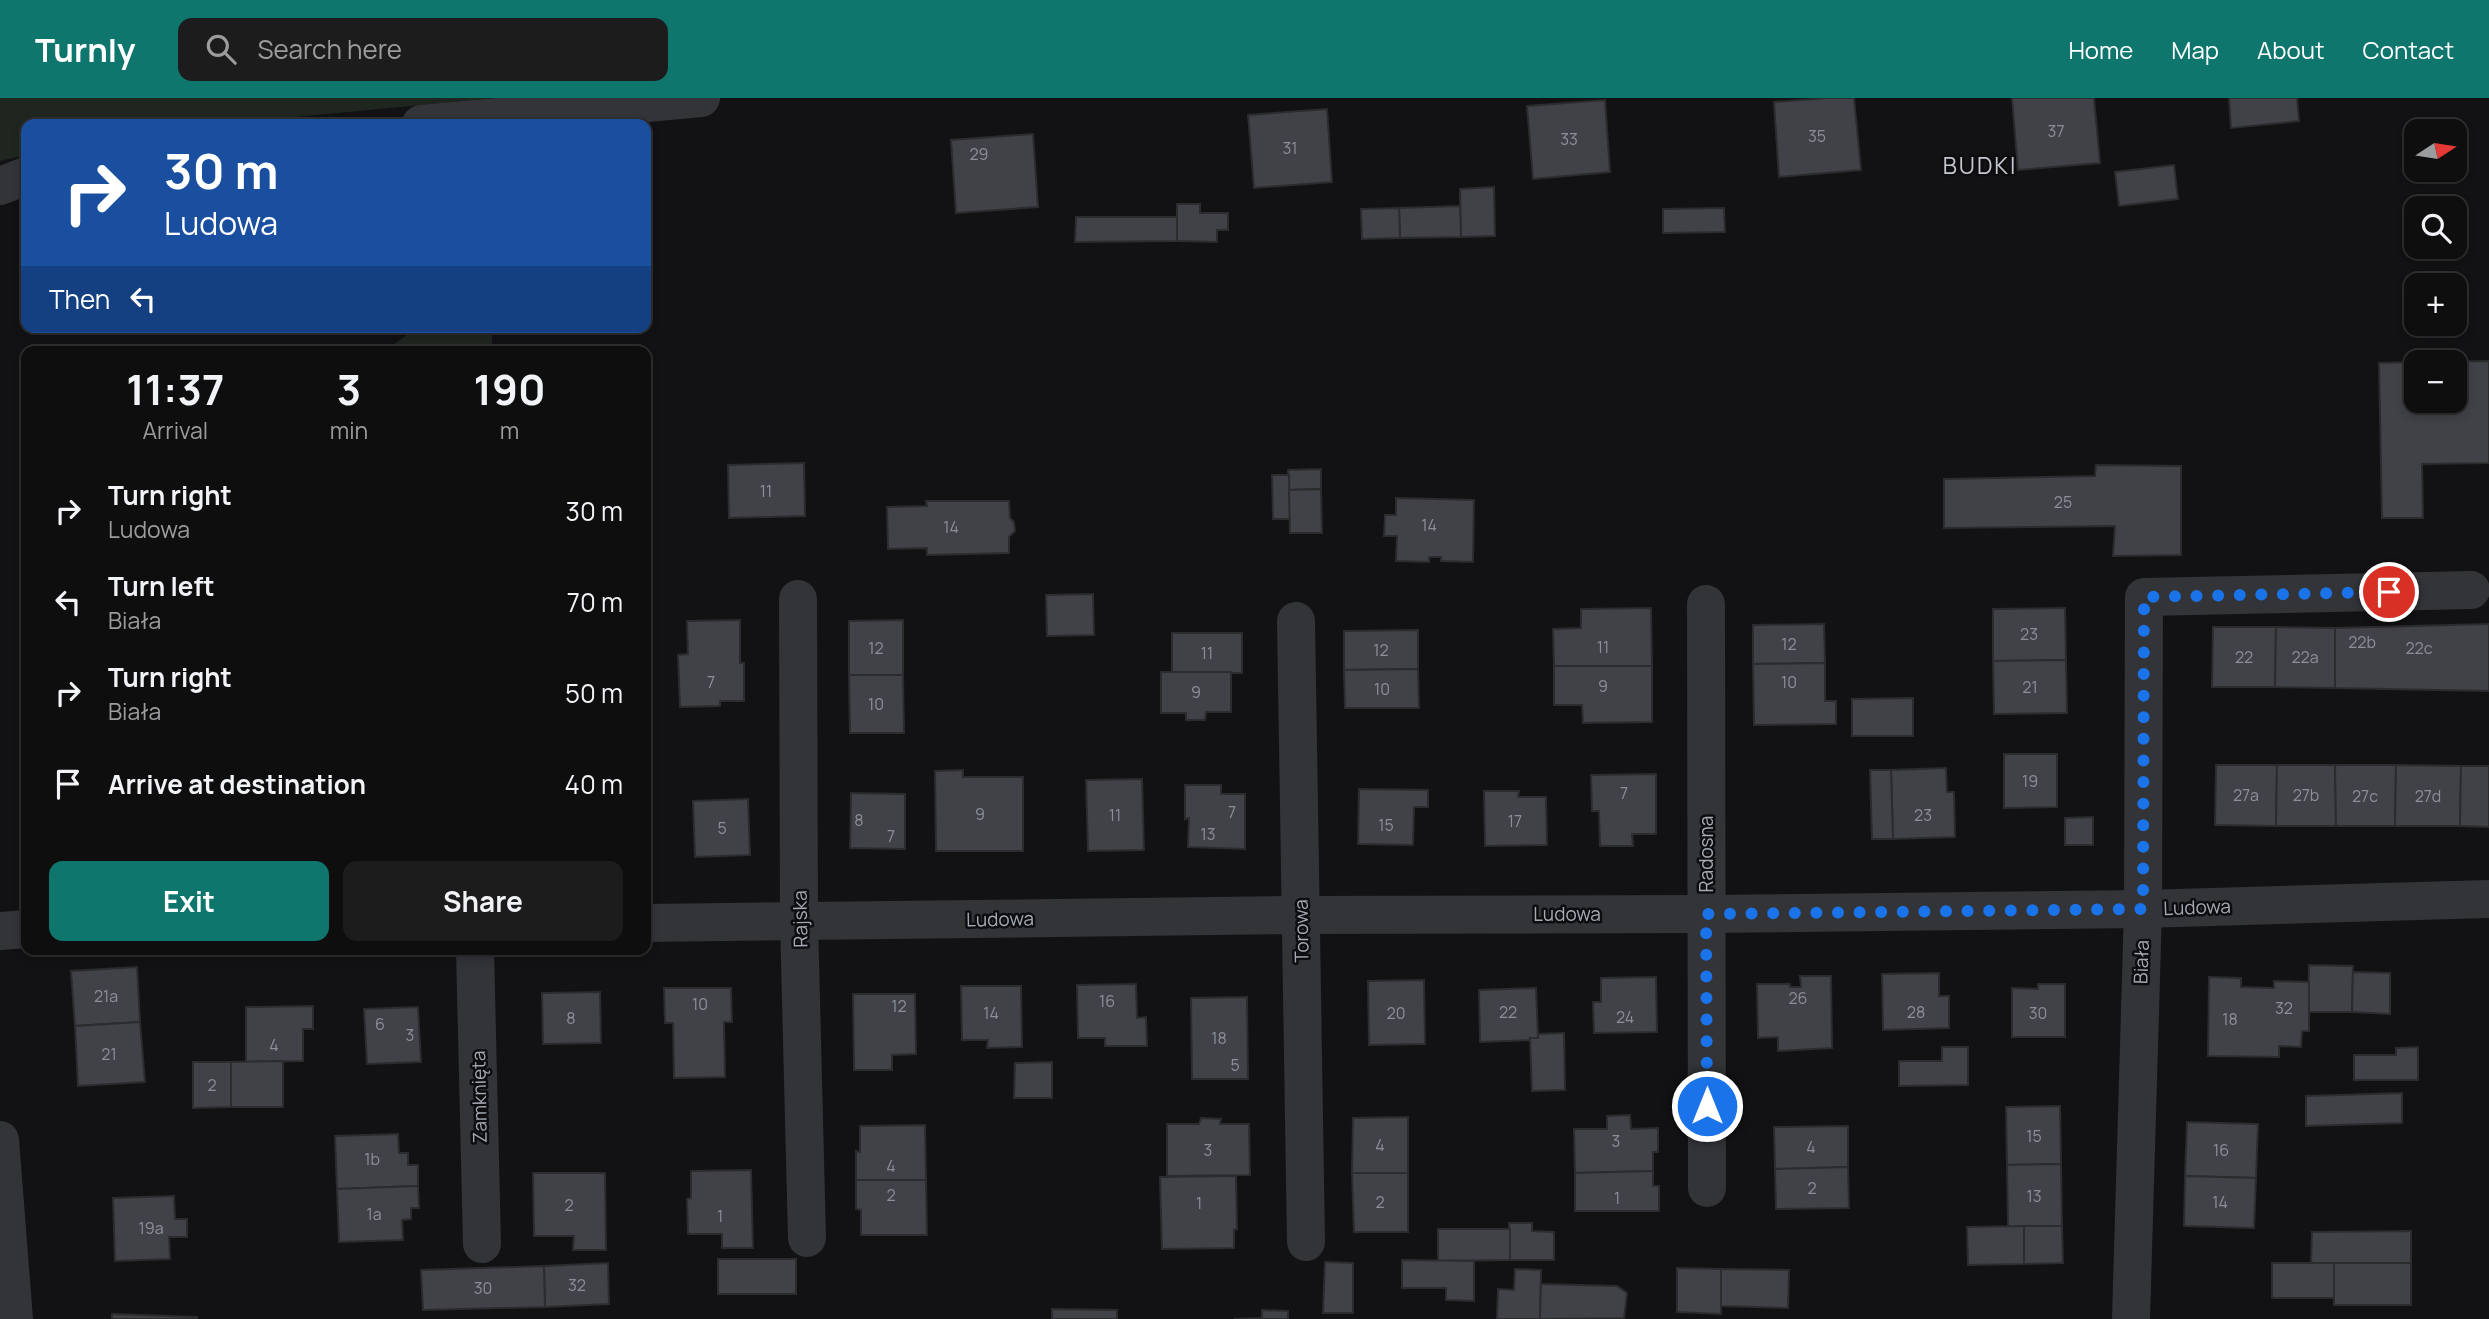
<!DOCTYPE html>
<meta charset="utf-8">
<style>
:root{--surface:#0e0e0f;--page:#1c1c1d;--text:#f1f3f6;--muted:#9b9c9e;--line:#2e2e2f;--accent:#0f766e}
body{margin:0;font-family:Manrope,sans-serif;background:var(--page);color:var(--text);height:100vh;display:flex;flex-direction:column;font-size:26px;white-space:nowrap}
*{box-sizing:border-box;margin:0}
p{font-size:23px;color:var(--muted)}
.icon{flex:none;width:38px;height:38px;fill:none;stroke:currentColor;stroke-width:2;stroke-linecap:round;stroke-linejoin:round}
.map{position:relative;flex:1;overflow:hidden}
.panel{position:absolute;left:21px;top:248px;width:630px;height:609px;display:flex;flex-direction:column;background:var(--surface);border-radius:14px;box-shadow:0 4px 10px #0003,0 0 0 2px var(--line)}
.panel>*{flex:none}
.banner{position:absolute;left:21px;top:21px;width:630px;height:214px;border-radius:14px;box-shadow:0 4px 10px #0003,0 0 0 2px var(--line);background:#1a4fa0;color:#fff;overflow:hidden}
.needle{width:46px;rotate:78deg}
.buttons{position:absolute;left:2404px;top:21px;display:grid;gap:14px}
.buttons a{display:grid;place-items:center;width:63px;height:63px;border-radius:14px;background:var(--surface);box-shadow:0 4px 10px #0003,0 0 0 2px var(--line);font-size:35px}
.pin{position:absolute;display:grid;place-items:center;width:60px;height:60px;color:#fff;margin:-30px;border:4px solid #fff;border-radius:50%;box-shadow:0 2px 7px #0007}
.me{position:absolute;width:77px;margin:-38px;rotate:0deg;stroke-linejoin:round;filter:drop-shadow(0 0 5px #0008)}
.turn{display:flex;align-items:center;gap:24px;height:147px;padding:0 28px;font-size:32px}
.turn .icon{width:91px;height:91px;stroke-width:2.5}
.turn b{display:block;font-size:49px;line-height:60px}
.then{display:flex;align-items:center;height:66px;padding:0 28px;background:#0003;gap:14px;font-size:26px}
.eta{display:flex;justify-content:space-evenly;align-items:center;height:119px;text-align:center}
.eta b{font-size:42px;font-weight:700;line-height:49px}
.button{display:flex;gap:14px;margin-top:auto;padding:14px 28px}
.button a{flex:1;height:80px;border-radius:14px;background:var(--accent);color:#fff;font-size:28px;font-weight:700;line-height:80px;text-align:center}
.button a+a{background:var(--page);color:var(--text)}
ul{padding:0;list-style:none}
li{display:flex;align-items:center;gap:21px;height:91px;padding:0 28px}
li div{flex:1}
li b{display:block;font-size:26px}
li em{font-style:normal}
header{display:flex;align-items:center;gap:42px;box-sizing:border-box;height:98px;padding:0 35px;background:var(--accent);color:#fff}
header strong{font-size:33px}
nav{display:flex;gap:38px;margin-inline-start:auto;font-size:24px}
.search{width:490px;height:63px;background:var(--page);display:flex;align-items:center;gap:18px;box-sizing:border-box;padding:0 24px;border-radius:14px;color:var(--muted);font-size:26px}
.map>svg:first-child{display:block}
.green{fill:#1f261f}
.building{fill:#414247;stroke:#2c2c2f;stroke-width:2}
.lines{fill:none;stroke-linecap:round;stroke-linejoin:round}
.minor{stroke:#333438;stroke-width:38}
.route{stroke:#1a73e8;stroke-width:12;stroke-dasharray:0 21.6}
.labels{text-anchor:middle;stroke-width:5;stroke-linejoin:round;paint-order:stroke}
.number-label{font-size:16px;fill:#8b9098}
.street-label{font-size:19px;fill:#a4aab3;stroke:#0d0d0f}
.quarter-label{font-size:23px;letter-spacing:2px;fill:#c5c8d0;stroke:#0d0d0f}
</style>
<header>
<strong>Turnly</strong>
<div class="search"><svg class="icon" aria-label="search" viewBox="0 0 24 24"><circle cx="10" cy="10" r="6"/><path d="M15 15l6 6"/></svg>Search here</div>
<nav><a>Home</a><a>Map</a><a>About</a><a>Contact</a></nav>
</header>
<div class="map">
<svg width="2489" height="1221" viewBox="0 0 2489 1221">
<rect width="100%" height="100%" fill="#121214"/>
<g class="green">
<polygon points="0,0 494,0 223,26 26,26 26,57 0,63"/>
<polygon points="418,229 492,229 492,254 383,254"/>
</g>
<g class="building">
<polygon points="1828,0 1854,0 1861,72 1779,79 1774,4"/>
<polygon points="2012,0 2094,0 2100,65 2018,72"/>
<polygon points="2229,0 2297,0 2299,23 2231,30"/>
<polygon points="1605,2 1610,74 1533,81 1527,8"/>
<polygon points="1327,11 1332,84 1254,90 1248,17"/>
<polygon points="1033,36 1038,109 956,115 951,42"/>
<polygon points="2174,67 2178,101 2119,108 2115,74"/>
<polygon points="1494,89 1495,138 1461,139 1460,91"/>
<polygon points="1177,106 1200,106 1200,115 1228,115 1228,132 1217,132 1217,144 1177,143"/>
<polygon points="1460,108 1461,139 1400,140 1399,110"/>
<polygon points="1399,110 1400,140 1362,141 1361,111"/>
<polygon points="1724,110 1725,134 1663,135 1663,111"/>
<polygon points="1076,119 1177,119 1177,143 1075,144"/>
<polygon points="2489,263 2489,365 2422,366 2423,420 2382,420 2379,265 2417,264 2417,303 2455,303 2455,264 2419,264"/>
<polygon points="804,365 805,418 729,420 728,367"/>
<polygon points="2096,367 2181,368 2181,457 2113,458 2115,428 1944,430 1944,381 2095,378"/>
<polygon points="1321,371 1321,391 1289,392 1288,372"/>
<polygon points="1272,377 1289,377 1290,421 1273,421"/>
<polygon points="1321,391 1322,435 1290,435 1289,392"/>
<polygon points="1396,400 1474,402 1473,464 1441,463 1441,459 1429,459 1429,464 1396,463 1397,438 1384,438 1385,417 1396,417"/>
<polygon points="926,403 1009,403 1010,420 1014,424 1015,433 1009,439 1009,455 927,457 927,450 888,451 887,409 927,408"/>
<polygon points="1093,496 1094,537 1047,538 1046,497"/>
<polygon points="1651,510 1652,568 1554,568 1553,531 1581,530 1581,511"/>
<polygon points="2065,510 2066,562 1993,563 1993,511"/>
<polygon points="740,522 740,565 744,565 744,603 720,603 720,608 680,609 678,557 688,556 687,523"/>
<polygon points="903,522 903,577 849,577 849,523"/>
<polygon points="1824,526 1825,565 1753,566 1753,527"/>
<polygon points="2489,526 2489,593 2335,590 2335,530"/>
<polygon points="2213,529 2276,529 2275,589 2212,589"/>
<polygon points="2276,529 2335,530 2335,590 2275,589"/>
<polygon points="1418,532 1418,571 1344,572 1344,533"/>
<rect x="1172" y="535" width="70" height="40"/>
<polygon points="2066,562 2067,615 1994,616 1993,563"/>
<polygon points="1825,565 1825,603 1836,603 1836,626 1754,627 1753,566"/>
<polygon points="1554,568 1652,568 1652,624 1583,625 1582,607 1554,607"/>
<polygon points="1418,571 1419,610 1345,610 1344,572"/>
<polygon points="1161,574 1231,574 1231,614 1206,614 1205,622 1186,622 1186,615 1161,615"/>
<polygon points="849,577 903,577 904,635 850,635"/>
<polygon points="1913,600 1913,638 1852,638 1852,601"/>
<polygon points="2004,656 2057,656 2057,709 2004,710"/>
<polygon points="2216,667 2277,667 2276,728 2215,727"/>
<polygon points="2277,667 2335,667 2336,728 2276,728"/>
<polygon points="2335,667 2396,667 2395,728 2336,728"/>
<polygon points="2396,667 2461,668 2460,728 2395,728"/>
<polygon points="2461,668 2489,668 2489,729 2460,728"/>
<polygon points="1946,670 1947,694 1954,694 1955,739 1893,741 1891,672"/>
<polygon points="963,672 963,679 1023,679 1023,753 936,753 935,673"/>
<polygon points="1870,672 1891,672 1893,741 1872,741"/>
<polygon points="1656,676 1656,736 1632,736 1633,748 1600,748 1599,713 1592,713 1591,677"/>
<polygon points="1142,681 1144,752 1088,753 1086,682"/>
<polygon points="1185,687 1221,687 1221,696 1245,696 1245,751 1188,749 1189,720 1185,721"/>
<polygon points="1359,691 1428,692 1428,709 1414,709 1413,747 1358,746"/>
<polygon points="1484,693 1519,693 1518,699 1546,699 1547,747 1485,748"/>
<polygon points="851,695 905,696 905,751 850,750"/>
<polygon points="748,701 750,757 695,759 693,703"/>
<polygon points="2093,719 2093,747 2065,747 2065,720"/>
<polygon points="2309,867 2353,868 2352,914 2308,914"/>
<polygon points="137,869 140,924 75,928 71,873"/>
<polygon points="2353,874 2390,875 2390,916 2352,914"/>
<polygon points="1939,875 1939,898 1949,898 1949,930 1883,932 1882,876"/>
<polygon points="1800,878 1831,878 1832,950 1778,953 1778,939 1758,940 1757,886 1790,886 1790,889 1801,889"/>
<polygon points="1656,879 1657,934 1594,935 1593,904 1601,904 1601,880"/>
<polygon points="2209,879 2241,880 2241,889 2274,890 2274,883 2309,884 2309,933 2302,933 2301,949 2279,948 2279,959 2208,958"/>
<polygon points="1424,882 1425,946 1369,947 1368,883"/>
<polygon points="1136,886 1137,920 1146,919 1147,948 1105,948 1105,940 1078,940 1077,887"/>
<polygon points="2038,886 2065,886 2065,939 2012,939 2012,890 2038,891"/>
<polygon points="961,888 1021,888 1022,949 987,950 988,942 962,942"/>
<polygon points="664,890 731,890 732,924 724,924 725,979 674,980 673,925 665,925"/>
<polygon points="1536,890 1538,940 1530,940 1531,942 1480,944 1479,892"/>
<polygon points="600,894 601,945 543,946 542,895"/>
<polygon points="853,896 915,896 916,956 892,957 892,972 854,972"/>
<polygon points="1247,899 1248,981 1192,981 1191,900"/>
<polygon points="313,908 313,931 303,931 303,963 246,964 246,909"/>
<polygon points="418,909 421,964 367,966 364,911"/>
<polygon points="140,924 145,984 78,988 75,928"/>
<polygon points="1564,935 1565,992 1532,993 1530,940 1538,940 1538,936"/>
<polygon points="1942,949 1968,949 1968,987 1899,988 1899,963 1942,963"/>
<polygon points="2418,949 2418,982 2354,982 2354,957 2396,957 2396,950"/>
<polygon points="283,963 283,1009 231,1009 231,964"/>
<polygon points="193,964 231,964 231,1009 193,1010"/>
<polygon points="1052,964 1052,1000 1014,1000 1015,965"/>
<polygon points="2402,995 2402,1025 2306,1028 2306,998"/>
<polygon points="2060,1008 2061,1066 2007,1067 2006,1009"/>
<polygon points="1630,1017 1631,1031 1658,1030 1658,1054 1653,1054 1653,1073 1575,1075 1574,1031 1607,1031 1607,1018"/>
<polygon points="1408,1019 1408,1075 1352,1075 1353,1020"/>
<polygon points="1201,1020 1221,1021 1220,1026 1249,1026 1250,1077 1167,1078 1167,1026 1199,1026"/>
<polygon points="2187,1024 2258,1026 2256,1080 2185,1078"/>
<polygon points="925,1027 926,1082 856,1082 856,1053 860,1054 860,1028"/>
<polygon points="1848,1028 1848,1069 1775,1071 1774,1029"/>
<polygon points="398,1036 399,1055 408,1055 408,1067 418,1067 418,1088 337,1091 335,1038"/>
<polygon points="2061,1066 2062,1128 2008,1129 2007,1067"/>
<polygon points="1848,1069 1849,1110 1776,1111 1775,1071"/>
<polygon points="751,1072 753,1150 722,1150 722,1136 688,1136 687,1101 691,1100 691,1073"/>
<polygon points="1653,1073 1653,1088 1659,1088 1659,1113 1575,1113 1575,1075"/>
<polygon points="533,1075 605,1075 606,1152 573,1152 574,1138 534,1138"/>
<polygon points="1352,1075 1408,1075 1408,1134 1354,1134"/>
<polygon points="1236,1078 1237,1131 1234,1132 1234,1150 1162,1151 1160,1079"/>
<polygon points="2185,1078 2256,1080 2254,1130 2184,1128"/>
<polygon points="856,1082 926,1082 927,1137 861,1137 861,1112 856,1111"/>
<polygon points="418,1088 419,1110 411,1110 411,1121 402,1122 403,1142 339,1144 337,1091"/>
<polygon points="174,1098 175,1121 187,1121 187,1139 169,1139 170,1161 115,1163 113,1100"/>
<polygon points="1509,1125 1532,1125 1532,1133 1554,1134 1554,1162 1510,1162"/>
<polygon points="2024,1128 2062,1128 2063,1165 2024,1166"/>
<polygon points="2024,1128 2024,1166 1968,1167 1967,1129"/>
<polygon points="1438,1131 1510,1131 1510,1162 1438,1163"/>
<polygon points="2411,1133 2411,1165 2311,1165 2312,1134"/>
<rect x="718" y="1161" width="78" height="35"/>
<polygon points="1402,1162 1474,1163 1474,1203 1446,1202 1446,1190 1402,1190"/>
<polygon points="1325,1164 1353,1165 1353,1215 1323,1215"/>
<polygon points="608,1165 609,1206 545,1209 544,1168"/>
<rect x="2272" y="1165" width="62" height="35"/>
<rect x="2334" y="1165" width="77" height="42"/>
<polygon points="544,1168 545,1209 423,1212 421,1172"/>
<polygon points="1677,1170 1721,1171 1721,1216 1677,1214"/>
<polygon points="1515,1171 1541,1172 1540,1221 1497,1221 1498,1191 1514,1192"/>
<polygon points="1721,1171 1789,1172 1788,1210 1721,1208"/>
<polygon points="1541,1186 1617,1188 1627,1195 1624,1220 1540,1221"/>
<polygon points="1052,1211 1117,1212 1117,1221 1052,1221"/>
<polygon points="1262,1212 1288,1213 1288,1221 1234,1221 1262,1220"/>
<polygon points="112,1216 197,1219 197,1221 112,1221"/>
</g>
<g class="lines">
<g class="minor">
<polyline points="421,26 701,0"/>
<polyline points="0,88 26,78"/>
<polyline points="798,501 799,823 807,1140"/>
<polyline points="1706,506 1707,1090"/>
<polyline points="1296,523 1306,1144"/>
<polyline points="646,825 1300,817 1706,816 2143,811 2489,801"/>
<polyline points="0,833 26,831"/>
<polyline points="475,852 482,1146"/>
<polyline points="0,1042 14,1221"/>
<polyline points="2131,1221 2143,811 2144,499 2471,492"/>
</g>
</g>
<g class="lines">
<polyline class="route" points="1707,1008 1706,816 2143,811 2144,499 2389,494"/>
</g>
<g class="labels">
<g class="number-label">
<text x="2056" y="39">37</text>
<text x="1817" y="44">35</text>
<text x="1569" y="47">33</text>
<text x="1290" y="56">31</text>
<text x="979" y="62">29</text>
<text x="766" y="399">11</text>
<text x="2063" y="410">25</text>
<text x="1429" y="433">14</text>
<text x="951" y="435">14</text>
<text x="2029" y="542">23</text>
<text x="2362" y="550">22b</text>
<text x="1789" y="552">12</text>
<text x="1603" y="555">11</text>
<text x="876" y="556">12</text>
<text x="2419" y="556">22c</text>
<text x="1381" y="558">12</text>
<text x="1207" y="561">11</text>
<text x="2244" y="565">22</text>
<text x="2305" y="565">22a</text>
<text x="711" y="590">7</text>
<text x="1789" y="590">10</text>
<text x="1603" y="594">9</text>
<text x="2030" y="595">21</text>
<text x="1382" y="597">10</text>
<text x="1196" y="600">9</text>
<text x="876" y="612">10</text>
<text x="2030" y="689">19</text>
<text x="1624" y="701">7</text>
<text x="2246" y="703">27a</text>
<text x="2306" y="703">27b</text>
<text x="2365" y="704">27c</text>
<text x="2428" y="704">27d</text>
<text x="1232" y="720">7</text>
<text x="980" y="722">9</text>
<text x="1115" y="723">11</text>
<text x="1923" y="723">23</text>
<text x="859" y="728">8</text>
<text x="1515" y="729">17</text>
<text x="1386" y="733">15</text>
<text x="722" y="736">5</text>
<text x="1208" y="742">13</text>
<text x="891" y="744">7</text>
<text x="106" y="904">21a</text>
<text x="1798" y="906">26</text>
<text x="1107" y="909">16</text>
<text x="700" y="912">10</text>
<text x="899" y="914">12</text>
<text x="2284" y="916">32</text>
<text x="1508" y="920">22</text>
<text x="1916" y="920">28</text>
<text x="991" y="921">14</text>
<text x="1396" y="921">20</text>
<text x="2038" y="921">30</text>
<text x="1625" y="925">24</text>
<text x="571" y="926">8</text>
<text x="2230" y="927">18</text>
<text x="380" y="932">6</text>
<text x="410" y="943">3</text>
<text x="1219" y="946">18</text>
<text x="274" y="953">4</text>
<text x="109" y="962">21</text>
<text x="1235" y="973">5</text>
<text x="212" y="993">2</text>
<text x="2034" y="1044">15</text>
<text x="1616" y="1049">3</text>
<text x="1380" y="1053">4</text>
<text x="1811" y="1055">4</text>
<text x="1208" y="1058">3</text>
<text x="2221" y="1058">16</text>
<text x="372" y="1067">1b</text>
<text x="891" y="1074">4</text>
<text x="1812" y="1096">2</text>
<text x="891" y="1103">2</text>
<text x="2034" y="1104">13</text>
<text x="1617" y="1106">1</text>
<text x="1380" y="1110">2</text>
<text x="2220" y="1110">14</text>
<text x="1199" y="1111">1</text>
<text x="569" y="1113">2</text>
<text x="374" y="1122">1a</text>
<text x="720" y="1124">1</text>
<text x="151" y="1136">19a</text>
<text x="577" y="1193">32</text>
<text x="483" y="1196">30</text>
</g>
<g class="street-label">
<text transform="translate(1706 756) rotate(-90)" y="7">Radosna</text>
<text transform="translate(2197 809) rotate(-2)" y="7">Ludowa</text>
<text x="1567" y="823">Ludowa</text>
<text transform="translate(800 821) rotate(-91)" y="7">Rajska</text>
<text transform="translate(1000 821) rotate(-1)" y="7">Ludowa</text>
<text transform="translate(1301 833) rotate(-91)" y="7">Torowa</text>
<text transform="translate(2141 864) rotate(-88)" y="7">Biała</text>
<text transform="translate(479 999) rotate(-91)" y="7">Zamknięta</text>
</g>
<g class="quarter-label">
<text x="1980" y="76">BUDKI</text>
</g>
</g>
</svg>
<div class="buttons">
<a><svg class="needle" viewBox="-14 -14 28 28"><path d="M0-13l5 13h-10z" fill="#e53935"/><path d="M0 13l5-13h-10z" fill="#9b9c9e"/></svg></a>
<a><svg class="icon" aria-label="search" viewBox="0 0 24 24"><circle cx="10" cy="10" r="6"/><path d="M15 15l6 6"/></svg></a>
<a>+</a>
<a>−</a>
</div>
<div class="pin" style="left:2389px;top:494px;background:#d93025"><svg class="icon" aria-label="arrive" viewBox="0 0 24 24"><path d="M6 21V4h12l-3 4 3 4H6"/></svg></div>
<svg class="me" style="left:1707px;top:1008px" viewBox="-20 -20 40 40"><circle r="17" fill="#1a73e8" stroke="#fff" stroke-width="3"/><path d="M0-11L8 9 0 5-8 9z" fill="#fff"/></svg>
<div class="banner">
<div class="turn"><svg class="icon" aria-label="right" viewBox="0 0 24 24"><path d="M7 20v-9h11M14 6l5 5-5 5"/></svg><div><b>30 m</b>Ludowa</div></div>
<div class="then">Then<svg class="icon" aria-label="left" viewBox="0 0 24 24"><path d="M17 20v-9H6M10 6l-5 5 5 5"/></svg></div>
</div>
<section class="panel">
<div class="eta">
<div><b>11:37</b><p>Arrival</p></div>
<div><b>3</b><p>min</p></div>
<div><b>190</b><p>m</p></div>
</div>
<ul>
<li><svg class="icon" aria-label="right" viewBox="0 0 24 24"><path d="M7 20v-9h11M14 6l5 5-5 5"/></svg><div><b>Turn right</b><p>Ludowa</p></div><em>30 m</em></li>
<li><svg class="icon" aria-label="left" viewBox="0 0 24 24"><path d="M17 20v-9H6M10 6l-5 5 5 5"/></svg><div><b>Turn left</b><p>Biała</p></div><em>70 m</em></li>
<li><svg class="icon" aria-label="right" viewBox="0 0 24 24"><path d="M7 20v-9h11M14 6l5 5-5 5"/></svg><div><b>Turn right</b><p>Biała</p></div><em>50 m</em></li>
<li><svg class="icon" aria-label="arrive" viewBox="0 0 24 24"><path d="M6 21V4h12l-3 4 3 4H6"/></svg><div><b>Arrive at destination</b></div><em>40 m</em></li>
</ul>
<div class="button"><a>Exit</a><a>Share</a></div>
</section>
</div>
